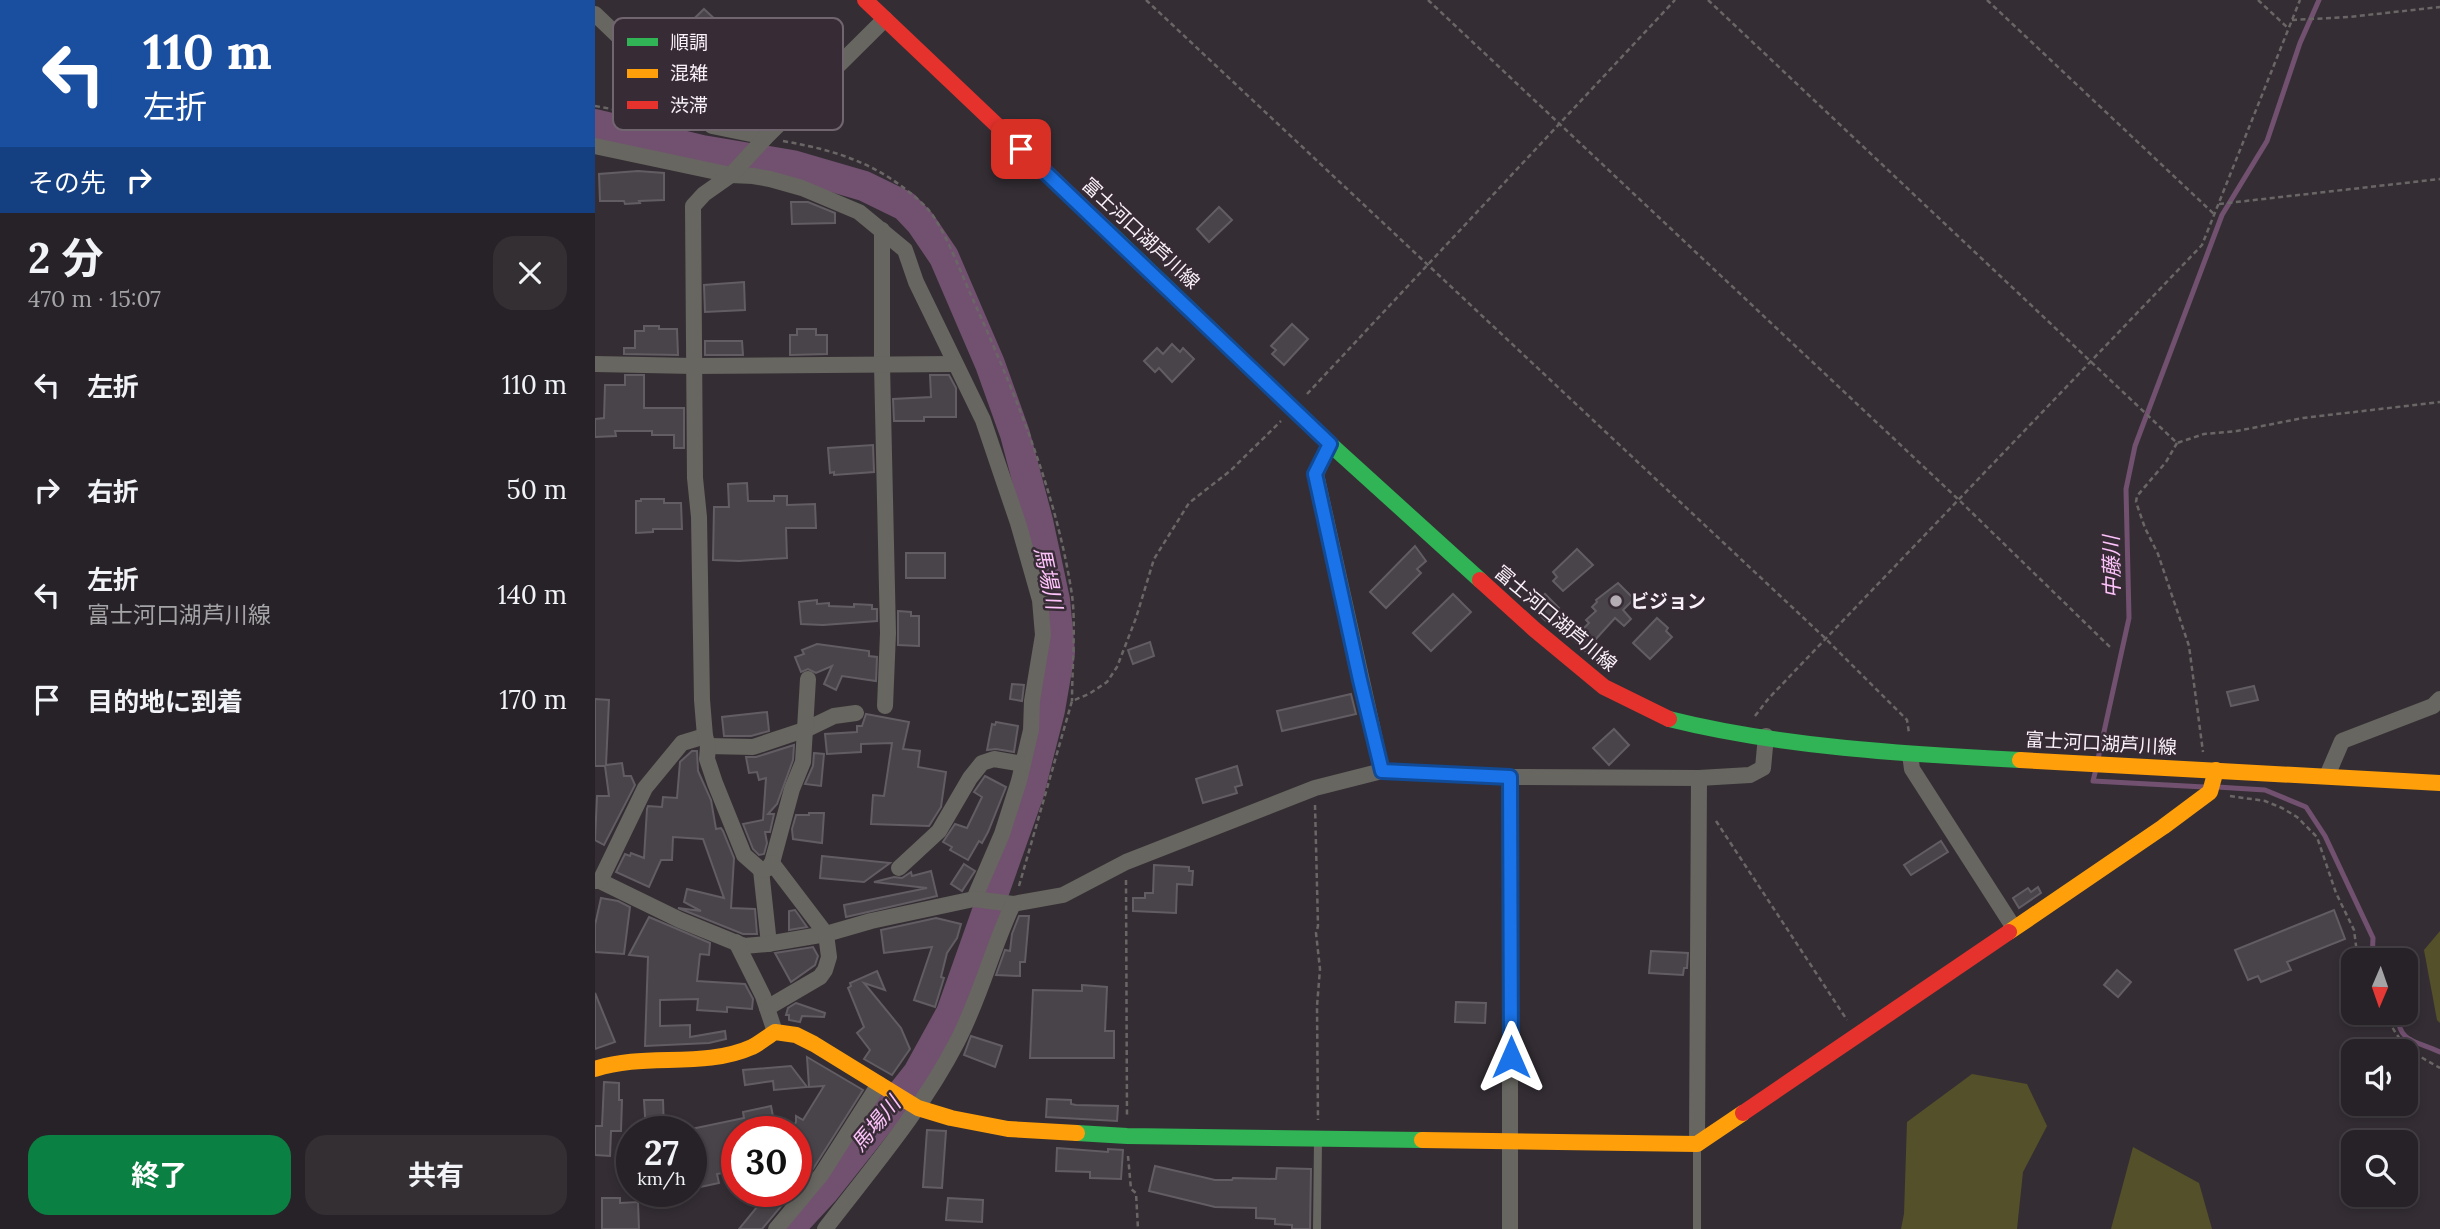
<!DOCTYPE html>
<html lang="ja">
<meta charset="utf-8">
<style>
:root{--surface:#272227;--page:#332f33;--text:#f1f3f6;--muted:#a4a4a7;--line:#433f44;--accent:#0b8043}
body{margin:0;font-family:Lora,"Noto Sans JP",serif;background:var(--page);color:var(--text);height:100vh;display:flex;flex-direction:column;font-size:26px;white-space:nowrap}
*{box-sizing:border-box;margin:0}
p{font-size:23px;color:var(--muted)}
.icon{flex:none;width:38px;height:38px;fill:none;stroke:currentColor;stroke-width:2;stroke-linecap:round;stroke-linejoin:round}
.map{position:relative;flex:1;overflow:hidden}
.panel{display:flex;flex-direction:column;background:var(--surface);width:595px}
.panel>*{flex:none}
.hud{background:#1a4fa0;color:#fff;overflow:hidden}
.needle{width:46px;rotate:182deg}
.controls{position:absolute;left:1746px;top:948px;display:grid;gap:14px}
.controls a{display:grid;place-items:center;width:77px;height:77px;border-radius:14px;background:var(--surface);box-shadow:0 4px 10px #0003,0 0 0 2px var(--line);font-size:35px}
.speed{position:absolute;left:21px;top:1116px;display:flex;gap:14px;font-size:35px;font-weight:700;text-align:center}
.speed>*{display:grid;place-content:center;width:91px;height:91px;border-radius:50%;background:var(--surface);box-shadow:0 4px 10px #0003,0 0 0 2px var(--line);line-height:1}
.speed small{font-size:18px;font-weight:400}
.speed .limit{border:10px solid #d22;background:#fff;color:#111}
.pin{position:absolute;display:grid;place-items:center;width:60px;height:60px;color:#fff;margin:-30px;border-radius:14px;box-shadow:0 4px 10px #0006}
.me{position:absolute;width:77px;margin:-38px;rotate:0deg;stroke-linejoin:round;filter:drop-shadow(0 0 5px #0008)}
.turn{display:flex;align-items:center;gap:24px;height:147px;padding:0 28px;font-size:32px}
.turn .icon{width:91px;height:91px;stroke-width:2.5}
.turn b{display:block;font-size:49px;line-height:60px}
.then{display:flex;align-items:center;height:66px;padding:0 28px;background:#0003;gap:14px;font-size:26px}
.round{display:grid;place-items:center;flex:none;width:74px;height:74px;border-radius:21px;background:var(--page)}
.summary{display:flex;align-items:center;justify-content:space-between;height:119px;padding:0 28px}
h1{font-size:42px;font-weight:700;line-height:52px}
.button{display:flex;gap:14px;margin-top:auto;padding:14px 28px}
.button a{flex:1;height:80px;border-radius:21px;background:var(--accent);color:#fff;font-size:28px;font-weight:700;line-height:80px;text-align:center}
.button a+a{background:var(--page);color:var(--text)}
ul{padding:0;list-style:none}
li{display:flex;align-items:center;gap:21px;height:105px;padding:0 28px}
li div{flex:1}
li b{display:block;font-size:26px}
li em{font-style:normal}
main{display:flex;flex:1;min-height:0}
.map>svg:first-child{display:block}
.green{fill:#545029}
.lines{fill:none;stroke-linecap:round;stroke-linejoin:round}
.stream{stroke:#725170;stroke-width:5}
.river{stroke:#725170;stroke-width:30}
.building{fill:#494449;stroke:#625d62;stroke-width:2}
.path{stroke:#6a6666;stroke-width:2.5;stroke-dasharray:5 3.5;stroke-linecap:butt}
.lane{stroke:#676660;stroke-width:8}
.street{stroke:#676660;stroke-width:16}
.fast{stroke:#30b455;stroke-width:16}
.slow{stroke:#ff9f0a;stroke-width:16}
.jam{stroke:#e5322d;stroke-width:16}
.route-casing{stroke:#114b97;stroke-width:18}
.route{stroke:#1a73e8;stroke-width:12}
.poi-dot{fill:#b4adb4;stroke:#372b36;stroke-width:2.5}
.labels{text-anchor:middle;stroke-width:5;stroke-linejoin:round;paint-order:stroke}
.street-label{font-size:19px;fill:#f9f1f9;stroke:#372b36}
.poi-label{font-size:19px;font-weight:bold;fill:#f9f1f9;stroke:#372b36;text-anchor:start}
.water-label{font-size:21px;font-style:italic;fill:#fec3fb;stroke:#372b36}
.key{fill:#372b36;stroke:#716670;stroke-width:2}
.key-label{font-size:19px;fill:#f9f1f9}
</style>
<main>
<section class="panel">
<div class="hud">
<div class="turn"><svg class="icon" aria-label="left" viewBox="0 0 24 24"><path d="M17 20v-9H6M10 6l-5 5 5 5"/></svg><div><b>110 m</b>左折</div></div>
<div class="then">その先<svg class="icon" aria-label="right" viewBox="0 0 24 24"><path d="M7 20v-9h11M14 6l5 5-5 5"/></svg></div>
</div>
<div class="summary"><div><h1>2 分</h1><p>470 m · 15:07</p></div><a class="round"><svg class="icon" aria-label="close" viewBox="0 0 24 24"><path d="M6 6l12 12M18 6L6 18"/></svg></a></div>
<ul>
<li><svg class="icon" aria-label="left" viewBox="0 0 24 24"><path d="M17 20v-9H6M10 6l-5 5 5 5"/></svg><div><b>左折</b></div><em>110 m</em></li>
<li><svg class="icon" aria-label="right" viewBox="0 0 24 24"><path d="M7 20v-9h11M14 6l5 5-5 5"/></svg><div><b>右折</b></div><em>50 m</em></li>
<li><svg class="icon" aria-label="left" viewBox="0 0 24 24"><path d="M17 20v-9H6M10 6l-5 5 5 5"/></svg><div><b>左折</b><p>富士河口湖芦川線</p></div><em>140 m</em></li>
<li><svg class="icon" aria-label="arrive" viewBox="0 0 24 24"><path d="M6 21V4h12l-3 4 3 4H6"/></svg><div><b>目的地に到着</b></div><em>170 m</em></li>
</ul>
<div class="button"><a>終了</a><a>共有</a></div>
</section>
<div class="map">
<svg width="1845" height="1229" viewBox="0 0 1845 1229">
<rect width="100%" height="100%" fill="#342e34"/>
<g class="green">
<polygon points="1845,931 1845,1023 1842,1020 1829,950"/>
<polygon points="1377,1074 1432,1084 1452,1126 1428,1172 1422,1229 1306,1229 1309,1214 1312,1122"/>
<polygon points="1538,1147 1604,1183 1617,1229 1516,1229"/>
</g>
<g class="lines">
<g class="stream">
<polyline points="1503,759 1534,618 1531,489 1540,446 1627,215 1672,141 1705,43 1724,0"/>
<polyline points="1501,769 1498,781 1609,787"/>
<polyline points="1622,787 1670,790 1711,807 1730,836 1778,938 1777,961"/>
<path d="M1803 1013C1802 1044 1824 1041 1845 1052"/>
</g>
<polyline class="river" points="0,124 107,150 197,165 269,186 310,206 326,223 349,257 395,364 420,434 443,521 460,600 465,652 455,710 434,793 356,1013 323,1073 230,1190 194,1229"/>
</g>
<g class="building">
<polygon points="109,9 123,22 107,39 103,36 78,62 66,51"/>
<polygon points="43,171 69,173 69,200 44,201 45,203 30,204 29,201 5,201 4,174"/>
<polygon points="196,202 213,202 240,213 240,223 197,224"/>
<polygon points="624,207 637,220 614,242 602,229"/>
<polygon points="149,282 150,310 110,312 109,285"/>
<polygon points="697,324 713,339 689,365 677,354 681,350 676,346"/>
<polygon points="49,326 64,326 64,329 82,329 83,355 29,354 29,348 40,348 40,331 49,331"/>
<polygon points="202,329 221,329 221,335 232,335 232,354 195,355 195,335 202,335"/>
<polygon points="110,341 147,341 148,355 110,355"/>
<polygon points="577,344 585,352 588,348 599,359 577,382 564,368 560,372 549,361 562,348 568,354"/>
<polygon points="30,375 49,375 49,408 89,408 89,448 79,448 79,435 57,435 57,431 20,431 21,436 0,437 0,419 9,418 10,385 30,385"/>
<polygon points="335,375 354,375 361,388 361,417 329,417 329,421 299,421 298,399 336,397"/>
<polygon points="278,445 279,472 239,475 239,472 235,473 233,448"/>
<polygon points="152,483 153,501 179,501 179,496 192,496 192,505 220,504 221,528 191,528 192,558 144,561 118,560 119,507 134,507 133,484"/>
<polygon points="46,499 69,499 69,503 86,503 87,529 58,529 58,532 41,533 41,501 46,501"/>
<polygon points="820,546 831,561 822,569 826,573 791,608 775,592"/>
<polygon points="982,549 998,565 968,591 958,581 962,577 958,572"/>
<rect x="311" y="553" width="39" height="25"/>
<polygon points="1023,583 1039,599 1028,610 1036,619 1029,626 1020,618 990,651 978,639 994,623 991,620 1001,611 997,607 1002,602 1001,600"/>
<polygon points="858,594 876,612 836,651 818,633"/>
<polygon points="950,594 964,608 951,621 936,607"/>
<polygon points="222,600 222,604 234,603 234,606 259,607 259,604 277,605 277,609 282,609 282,621 228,625 206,624 204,602"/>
<polygon points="303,611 316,612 316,616 324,616 324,646 303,645"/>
<polygon points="1062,618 1073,628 1071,631 1077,637 1055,659 1038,643"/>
<polygon points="555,642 559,656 538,664 533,650"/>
<polygon points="222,644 274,651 274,656 282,657 281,681 247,676 241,690 229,684 237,666 221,673 213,669 206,672 200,657 209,654 207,650"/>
<polygon points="417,684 429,685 427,701 415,699"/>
<polygon points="1659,686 1663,700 1636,706 1632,692"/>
<polygon points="756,694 761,714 687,731 682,711"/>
<polygon points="0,699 14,700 11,765 27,763 29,776 36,776 40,785 9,845 0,840 2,796 14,796 10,766 0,766"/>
<polygon points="172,712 174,731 156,736 129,736 127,717"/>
<polygon points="271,714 314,722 308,749 325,751 323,767 351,772 346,807 334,826 276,824 278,795 289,796 297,743 266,744 266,752 232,754 230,734 262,732 262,726 267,726"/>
<polygon points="401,722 423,726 419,752 401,749 392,750 397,724 400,725"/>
<polygon points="1019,729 1034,745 1014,765 998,748"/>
<polygon points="199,745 198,760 182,804 173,814 179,814 175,832 170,832 172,843 169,854 164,855 158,849 148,824 168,820 171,778 164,780 162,772 154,773 151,757 161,757"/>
<polygon points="97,751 102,751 103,771 116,800 121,829 126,828 128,831 139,858 136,908 160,909 162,934 148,934 83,908 106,911 89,902 92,889 129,898 108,839 78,837 77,860 66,860 54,887 21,872 30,854 35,856 36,853 49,858 52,809 53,806 67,807 68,797 82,798 85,762"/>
<polygon points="219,753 229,754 226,786 210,784 218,766"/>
<polygon points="642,766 647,785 640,787 642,793 608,803 601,779"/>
<polygon points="390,776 411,787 393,832 387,843 384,841 373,860 355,850 357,847 348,842 360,824 372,828 387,797 379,792"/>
<polygon points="214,813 229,813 227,843 198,839 197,829 201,815 214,815"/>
<polygon points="1346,841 1353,852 1316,875 1309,865"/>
<polygon points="227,856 295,863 269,882 225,878"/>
<polygon points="369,864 380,871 367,891 356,884"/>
<polygon points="559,865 594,867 594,871 598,871 597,885 582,884 581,913 538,911 538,898 550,898 550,893 558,893"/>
<polygon points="336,871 342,896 251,917 249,905 332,888 279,882 299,877 307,878 316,872 317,876"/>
<polygon points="1443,887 1446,893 1424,908 1418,898 1433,888 1436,892"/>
<polygon points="6,898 23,901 35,907 29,954 0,952 0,925"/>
<polygon points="200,910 212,927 194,930 194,911"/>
<polygon points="1739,910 1750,939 1692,962 1696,970 1666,982 1663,976 1653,980 1640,950"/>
<polygon points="424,916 434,916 430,962 425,962 425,976 401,975 410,950 415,951 417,934"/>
<polygon points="54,917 115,943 114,955 105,954 102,981 150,984 158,999 157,1009 132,1007 132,1012 102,1010 103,999 65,1000 65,1026 95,1025 95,1037 130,1031 131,1039 114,1043 50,1046 53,957 34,955"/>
<polygon points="341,918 366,924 362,938 352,953 346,977 349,978 340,1007 319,1000 337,947 289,953 286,930"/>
<polygon points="218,947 223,956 220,965 196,982 180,953"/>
<polygon points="1056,951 1093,953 1092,968 1089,968 1088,975 1054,973"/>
<polygon points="1522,970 1536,982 1523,997 1509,985"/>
<polygon points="282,971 290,990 269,983 306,1028 315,1049 297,1075 269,1059 275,1050 262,1033 269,1027 253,988 256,986 255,983"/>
<polygon points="487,985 512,987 510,1031 519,1031 519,1058 435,1058 438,990 487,991"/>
<polygon points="0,993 20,1042 0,1049"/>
<polygon points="861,1002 891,1003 890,1023 860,1022"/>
<polygon points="201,1003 230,1013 229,1017 207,1016 205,1022 194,1020 194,1015 191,1015 193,1008"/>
<polygon points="376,1036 407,1046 400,1067 369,1055"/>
<polygon points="212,1057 268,1090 218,1169 201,1188 201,1132 195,1132 201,1122 201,1116 208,1120 229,1086 214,1087"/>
<polygon points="196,1066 212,1087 179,1090 178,1081 150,1085 148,1070"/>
<polygon points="9,1082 24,1083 24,1100 27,1100 26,1131 16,1131 15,1156 0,1155 0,1126 7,1126"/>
<polygon points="452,1099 476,1100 476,1104 481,1105 523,1106 522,1121 451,1117"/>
<polygon points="49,1100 68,1100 69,1132 51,1132"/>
<polygon points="176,1106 181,1132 142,1132 142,1158 130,1158 133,1172 122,1174 124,1183 96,1189 96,1129 149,1118 148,1112"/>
<polygon points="332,1130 351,1131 347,1188 328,1187"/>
<polygon points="462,1148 513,1152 513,1149 528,1150 526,1179 495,1178 495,1172 461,1171"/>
<polygon points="560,1166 620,1180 637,1180 638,1178 681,1179 682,1168 716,1169 715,1229 697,1229 697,1225 680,1224 680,1219 661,1218 661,1208 620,1207 554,1191"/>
<polygon points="156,1192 198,1192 167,1229 144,1229 167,1201"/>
<polygon points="7,1198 25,1198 25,1203 43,1202 44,1229 7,1229"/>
<polygon points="353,1198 388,1200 387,1222 351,1220"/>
</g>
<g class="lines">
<g class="path">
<polyline points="551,0 1231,639 1312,720 1314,733"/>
<polyline points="833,0 1364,500 1517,649"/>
<polyline points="1113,0 1582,443 1609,434 1642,431 1708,418 1845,402"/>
<polyline points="1392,0 1619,214"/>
<polyline points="1663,0 1694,29"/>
<polyline points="1697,20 1754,17 1845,7"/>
<polyline points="0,106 90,122"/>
<path d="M188 141C245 151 287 165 330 206 348 224 365 271 376 295 419 391 461 490 477 595 481 625 477 669 477 701"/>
<polyline points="1624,204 1845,179"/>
<polyline points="712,394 1080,0"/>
<polyline points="1582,443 1571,462 1542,496 1541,502 1550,528 1563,554 1594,646 1608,752"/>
<polyline points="1160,716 1174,698 1607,245 1705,0"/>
<polyline points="1635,796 1670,801 1687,808 1702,817 1722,837 1741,893 1759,930 1763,961"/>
<polyline points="720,805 723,926 721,933 725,969 722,1006 723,1120"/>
<polyline points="1121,821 1252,1020"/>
<polyline points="531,880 532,1118"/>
<polyline points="424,886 477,701 494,694 512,682 522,667 541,618 559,559 594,503 635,471 686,421"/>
<path d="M1789 1013C1808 1047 1811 1049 1845 1068"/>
<polyline points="533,1156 536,1189 541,1193 543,1229"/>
</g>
<g class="lane">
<polyline points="1102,1147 1102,1229"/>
<polyline points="722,1229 723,1141"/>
</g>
<g class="street">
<polyline points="0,14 117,126 171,137"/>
<polyline points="0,146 136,175 158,176 175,179 207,188 264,212 310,250 321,282 388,420 423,523 445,600 448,635 437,701 436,730 424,781 407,834 379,899"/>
<polyline points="287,230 287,365 293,633 290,706"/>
<polyline points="0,364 99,366 359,364"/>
<polyline points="735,444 721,474 787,771"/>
<polyline points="113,746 158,747 212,729 239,716 261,713"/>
<polyline points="1315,754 1317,769 1419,928"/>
<polyline points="1732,776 1747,741 1838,706 1845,699"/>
<polyline points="177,863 197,789 208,762 213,679"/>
<polyline points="304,868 344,831 375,778 387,763 399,759 428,764"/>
<polyline points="166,870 174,944"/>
<polyline points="0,881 5,881 85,920 149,946 172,944 231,934 276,921 379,899 418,904 468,895 531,862 720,788 787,771 915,777 1104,778 1155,775 1168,768 1171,736"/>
<polyline points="5,881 50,788 87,743 110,736"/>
<polyline points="141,942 168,996 180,1032"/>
<polyline points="172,1008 225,977 230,970 234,957 231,934 177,863 172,869 166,870 149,855 120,783 112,759 113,746 110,736 107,700 104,517 100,478 98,206 109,194 136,175 171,137 290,19"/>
<polyline points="1102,1144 1104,778"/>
<polyline points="181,1229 226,1175 284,1084"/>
<path d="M230 1229C276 1169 327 1110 362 1042 385 998 397 949 418 904"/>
<polyline points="915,1229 915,777"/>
</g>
<g class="fast">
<polyline points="509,227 735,444 885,580"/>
<path d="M1074 719C1186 747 1310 754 1425 760"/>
<polyline points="482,1133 532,1136 827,1140"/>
</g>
<g class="slow">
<polyline points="1425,760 1845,783"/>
<polyline points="1414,932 1568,827 1615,792 1621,770"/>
<path d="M0 1069C50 1052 108 1069 157 1047 165 1043 172 1037 180 1032L201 1035 219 1044 323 1108 356 1118 413 1129 482 1133"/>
<polyline points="827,1140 1102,1144 1148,1113"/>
</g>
<g class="jam">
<polyline points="270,0 509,227"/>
<polyline points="885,580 939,629 1009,687 1074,719"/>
<polyline points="1148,1113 1414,932"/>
</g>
</g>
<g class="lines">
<defs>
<polyline id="route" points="426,149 735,444 720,474 765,680 787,771 915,777 916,1057"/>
</defs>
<use href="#route" class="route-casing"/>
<use href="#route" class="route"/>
</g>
<circle class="poi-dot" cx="1021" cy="601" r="7"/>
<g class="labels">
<g class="street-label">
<text transform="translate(546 233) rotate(43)" y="7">富士河口湖芦川線</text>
<text transform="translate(961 618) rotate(40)" y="7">富士河口湖芦川線</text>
<text transform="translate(1506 743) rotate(3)" y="7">富士河口湖芦川線</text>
</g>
<g class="poi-label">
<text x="1035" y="608">ビジョン</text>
</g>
<g class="water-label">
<text transform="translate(1517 567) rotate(-91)" y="7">中藤川</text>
<text transform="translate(453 578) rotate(78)" y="7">馬場川</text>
<text transform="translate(281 1124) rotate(-50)" y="7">馬場川</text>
</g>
</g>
<rect x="18" y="18" width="230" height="112" rx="10" class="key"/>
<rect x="32" y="38" width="31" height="8" fill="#30b455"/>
<rect x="32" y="69" width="31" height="9" fill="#ff9f0a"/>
<rect x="32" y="101" width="31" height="8" fill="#e5322d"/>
<g class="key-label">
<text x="75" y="49">順調</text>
<text x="75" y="80">混雑</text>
<text x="75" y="112">渋滞</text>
</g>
</svg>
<div class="controls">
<a><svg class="needle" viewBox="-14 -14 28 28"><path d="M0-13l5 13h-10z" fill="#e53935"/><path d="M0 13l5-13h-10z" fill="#a4a4a7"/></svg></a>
<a><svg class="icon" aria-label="sound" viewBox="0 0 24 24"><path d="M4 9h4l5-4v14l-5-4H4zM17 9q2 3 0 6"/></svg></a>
<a><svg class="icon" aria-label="search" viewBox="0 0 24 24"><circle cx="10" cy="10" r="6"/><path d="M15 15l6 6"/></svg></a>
</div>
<div class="speed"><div>27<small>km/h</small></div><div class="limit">30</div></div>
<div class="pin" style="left:426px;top:149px;background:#d93025"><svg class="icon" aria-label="arrive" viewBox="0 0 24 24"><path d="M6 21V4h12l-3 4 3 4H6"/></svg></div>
<svg class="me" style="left:916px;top:1057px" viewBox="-20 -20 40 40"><path d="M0-17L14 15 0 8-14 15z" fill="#1a73e8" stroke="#fff" stroke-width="4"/></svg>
</div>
</main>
